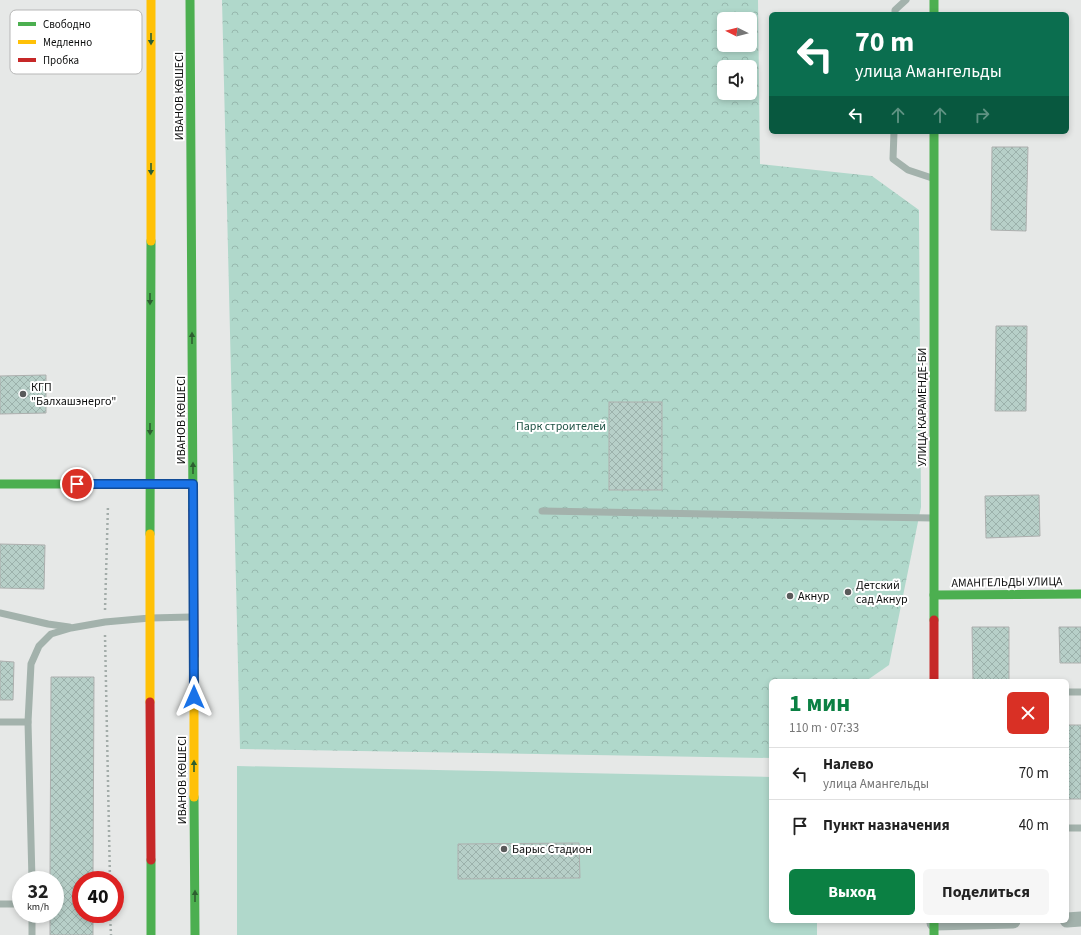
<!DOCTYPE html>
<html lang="ru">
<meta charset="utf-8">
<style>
:root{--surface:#fff;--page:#f6f6f6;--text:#222;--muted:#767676;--line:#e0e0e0;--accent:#0b8043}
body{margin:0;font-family:"Source Sans 3",sans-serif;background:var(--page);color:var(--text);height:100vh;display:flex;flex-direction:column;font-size:15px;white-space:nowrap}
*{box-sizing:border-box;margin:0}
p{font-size:13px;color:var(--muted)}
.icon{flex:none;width:22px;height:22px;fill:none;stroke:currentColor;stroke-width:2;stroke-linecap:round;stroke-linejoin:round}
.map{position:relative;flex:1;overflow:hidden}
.drawer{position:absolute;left:769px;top:679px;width:300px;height:244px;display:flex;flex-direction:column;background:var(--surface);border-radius:6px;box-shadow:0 2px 6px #0003}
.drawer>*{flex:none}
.guide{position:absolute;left:769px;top:12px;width:300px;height:122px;border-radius:6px;box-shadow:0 2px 6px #0003;background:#0b6e4f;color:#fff;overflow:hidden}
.needle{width:26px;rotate:276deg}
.tools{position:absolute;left:717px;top:12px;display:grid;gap:8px}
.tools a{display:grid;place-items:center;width:40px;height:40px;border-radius:6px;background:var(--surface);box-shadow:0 2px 6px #0003;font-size:20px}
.speed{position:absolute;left:12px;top:871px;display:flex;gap:8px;font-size:20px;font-weight:700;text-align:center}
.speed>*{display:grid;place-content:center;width:52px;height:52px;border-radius:50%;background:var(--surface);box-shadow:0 2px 6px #0003;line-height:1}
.speed small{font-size:10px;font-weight:400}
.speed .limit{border:6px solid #d22;background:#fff;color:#111}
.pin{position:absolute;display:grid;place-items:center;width:34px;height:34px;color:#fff;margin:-17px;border:2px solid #fff;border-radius:50%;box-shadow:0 1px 4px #0007}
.me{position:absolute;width:44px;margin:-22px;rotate:0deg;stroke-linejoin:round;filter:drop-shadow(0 0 3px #0008)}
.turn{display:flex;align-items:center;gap:14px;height:84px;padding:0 20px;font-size:18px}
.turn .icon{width:52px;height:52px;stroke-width:2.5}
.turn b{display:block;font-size:28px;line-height:34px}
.lanes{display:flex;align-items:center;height:38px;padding:0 20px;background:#0003;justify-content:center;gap:20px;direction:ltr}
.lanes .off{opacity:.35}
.round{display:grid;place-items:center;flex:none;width:42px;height:42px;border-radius:6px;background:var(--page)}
.summary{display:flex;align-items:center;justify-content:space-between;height:68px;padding:0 20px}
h1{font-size:24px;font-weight:700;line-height:30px;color:var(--accent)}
.cta{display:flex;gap:8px;margin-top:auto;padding:8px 20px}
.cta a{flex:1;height:46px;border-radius:6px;background:var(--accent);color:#fff;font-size:16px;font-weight:700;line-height:46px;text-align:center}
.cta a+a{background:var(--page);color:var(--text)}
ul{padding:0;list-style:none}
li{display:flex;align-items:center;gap:12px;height:52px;padding:0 20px;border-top:1px solid var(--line)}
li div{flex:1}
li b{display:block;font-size:15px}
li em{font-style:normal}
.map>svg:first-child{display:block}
.park{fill:url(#park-crowns);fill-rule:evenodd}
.garden{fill:#b0d8cb}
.building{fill:url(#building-cross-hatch);stroke:#adafae}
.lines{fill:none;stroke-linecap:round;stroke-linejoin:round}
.path{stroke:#a3aca9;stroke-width:2.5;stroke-dasharray:2 3;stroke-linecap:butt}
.lane{stroke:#a3b2ac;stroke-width:7}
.street{stroke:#a3b2ac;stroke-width:15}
.fast{stroke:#4caf50;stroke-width:9}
.slow{stroke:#ffc107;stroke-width:9}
.jam{stroke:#c62828;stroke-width:9}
.oneway{fill:#2d5f30}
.route-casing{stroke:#114b97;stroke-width:10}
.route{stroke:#1a73e8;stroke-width:7}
.poi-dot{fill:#5a5b5b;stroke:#fff;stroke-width:1.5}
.labels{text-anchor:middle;stroke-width:4;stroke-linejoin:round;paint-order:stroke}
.street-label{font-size:12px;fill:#0e0f0f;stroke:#fff}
.poi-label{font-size:12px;fill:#0e0f0f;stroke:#fff;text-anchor:start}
.park-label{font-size:12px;fill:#1f5244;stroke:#fff}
.key{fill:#fff;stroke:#b7b7b7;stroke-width:1}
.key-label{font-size:11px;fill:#0e0f0f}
</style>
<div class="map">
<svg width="1081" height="935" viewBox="0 0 1081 935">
<defs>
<pattern id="park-crowns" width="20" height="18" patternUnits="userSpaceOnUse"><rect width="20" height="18" fill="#b0d8cb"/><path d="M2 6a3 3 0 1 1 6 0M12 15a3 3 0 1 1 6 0" fill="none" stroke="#96b8ad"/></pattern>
<pattern id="building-cross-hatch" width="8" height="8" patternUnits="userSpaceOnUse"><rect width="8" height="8" fill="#b7cfc8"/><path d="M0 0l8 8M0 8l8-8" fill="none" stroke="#9cb1ab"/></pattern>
</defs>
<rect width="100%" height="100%" fill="#e6e8e7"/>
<path class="park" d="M222 0H758L760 164 872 176 919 210 921 507 889 665 866 681H771V758L240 749ZM724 19H750V45H724ZM724 67H750V93H724Z"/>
<polygon class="garden" points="237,766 771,777 771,921 817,921 817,935 237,935"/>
<g class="building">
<polygon points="992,147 1028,147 1026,231 991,230"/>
<polygon points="996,326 1027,326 1026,411 995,411"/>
<polygon points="46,375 46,413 0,414 0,376"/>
<rect x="609" y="402" width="53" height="88"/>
<polygon points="1039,495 1040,536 986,538 985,496"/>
<polygon points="0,544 45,545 44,589 0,588"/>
<polygon points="972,627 1009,627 1009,681 973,681"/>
<polygon points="1059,627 1081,627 1081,663 1060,663"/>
<polygon points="0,661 14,662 13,700 0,700"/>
<polygon points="51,677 94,677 93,880 81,880 81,914 93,914 93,935 50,935 50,914 55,914 55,880 50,880"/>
<rect x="1067" y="725" width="14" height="74"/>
<polygon points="579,843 580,878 458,879 458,844"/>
</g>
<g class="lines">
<g class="path">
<polyline points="105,610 108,505"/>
<polyline points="105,635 110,880"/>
<polyline points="110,914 111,935"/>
</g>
<g class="lane">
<polyline points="895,14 895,10 906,0"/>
<polyline points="894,132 893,159 908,170 932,178"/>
<polyline points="542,511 932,518"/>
<polyline points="0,613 48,624 69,627"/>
<polyline points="1067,692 1081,692"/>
<polyline points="0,722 28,722 32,880"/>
<polyline points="28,722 31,664 39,646 51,634 71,628 105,622 150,618 191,617"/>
<polyline points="1067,828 1081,828"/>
<polyline points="0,904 21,904"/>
<polyline points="32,914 32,935"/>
</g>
<g class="street">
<polyline points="1067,920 1081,919"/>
<polyline points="934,923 1013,921"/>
</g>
<g class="fast">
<polyline points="190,0 193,510"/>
<polyline points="934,0 934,14"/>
<polyline points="934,132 934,620"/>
<polyline points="0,484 193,484"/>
<polyline points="150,534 151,241"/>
<polyline points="934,595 1081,594"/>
<polyline points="194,797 195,935"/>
<polyline points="151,860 151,935"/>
<polyline points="934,921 934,935"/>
</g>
<g class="slow">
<polyline points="151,241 151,0"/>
<polyline points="150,534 150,702"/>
<polyline points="194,656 194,797"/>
</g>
<g class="jam">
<polyline points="193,510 194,656"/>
<polyline points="934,620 934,681"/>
<polyline points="150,702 151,860"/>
</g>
</g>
<defs><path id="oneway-solid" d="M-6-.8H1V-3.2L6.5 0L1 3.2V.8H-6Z"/></defs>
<g class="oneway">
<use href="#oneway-solid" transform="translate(151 39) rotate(90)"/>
<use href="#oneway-solid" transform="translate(151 169) rotate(90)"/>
<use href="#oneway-solid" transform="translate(150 299) rotate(90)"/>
<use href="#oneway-solid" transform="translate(192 338) rotate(-90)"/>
<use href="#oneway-solid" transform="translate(150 429) rotate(90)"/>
<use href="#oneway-solid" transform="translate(193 468) rotate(-90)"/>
<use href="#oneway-solid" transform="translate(194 766) rotate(-90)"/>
<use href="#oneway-solid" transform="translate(195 896) rotate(-90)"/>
</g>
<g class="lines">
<defs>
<polyline id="route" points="77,484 193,484 194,697"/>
</defs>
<use href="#route" class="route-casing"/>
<use href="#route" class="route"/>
</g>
<g class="poi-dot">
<circle cx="23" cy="394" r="4"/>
<circle cx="848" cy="592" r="4"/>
<circle cx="790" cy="596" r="4"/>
<circle cx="504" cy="849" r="4"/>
</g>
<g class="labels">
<g class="street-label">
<text transform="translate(179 96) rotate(-90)" y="4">ИВАНОВ КӨШЕСІ</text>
<text transform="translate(922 407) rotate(-90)" y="4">УЛИЦА КАРАМЕНДЕ-БИ</text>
<text transform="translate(181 420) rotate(-90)" y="4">ИВАНОВ КӨШЕСІ</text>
<text transform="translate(1007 582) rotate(-1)" y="4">АМАНГЕЛЬДЫ УЛИЦА</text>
<text transform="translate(182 780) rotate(-90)" y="4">ИВАНОВ КӨШЕСІ</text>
</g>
<g class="poi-label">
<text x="31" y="391">КГП<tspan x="31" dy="14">"Балхашэнерго"</tspan></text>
<text x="856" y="589">Детский<tspan x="856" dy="14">сад Акнур</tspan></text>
<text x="798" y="600">Акнур</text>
<text x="512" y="853">Барыс Стадион</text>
</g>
<g class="park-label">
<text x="561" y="430">Парк строителей</text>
</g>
</g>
<rect x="10" y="10" width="132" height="64" rx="6" class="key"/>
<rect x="18" y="22" width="18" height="4" fill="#4caf50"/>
<rect x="18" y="40" width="18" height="4" fill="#ffc107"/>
<rect x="18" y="58" width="18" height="4" fill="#c62828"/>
<g class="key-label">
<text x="43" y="28">Свободно</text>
<text x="43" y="46">Медленно</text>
<text x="43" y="64">Пробка</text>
</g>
</svg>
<div class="tools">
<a><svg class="needle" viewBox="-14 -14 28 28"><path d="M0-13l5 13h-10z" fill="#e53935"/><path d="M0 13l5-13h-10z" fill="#767676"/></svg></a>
<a><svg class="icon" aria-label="sound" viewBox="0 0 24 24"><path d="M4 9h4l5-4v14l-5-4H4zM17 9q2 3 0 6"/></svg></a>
</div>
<div class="speed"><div>32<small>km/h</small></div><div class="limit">40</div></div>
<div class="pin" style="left:77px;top:484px;background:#d93025"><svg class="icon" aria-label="arrive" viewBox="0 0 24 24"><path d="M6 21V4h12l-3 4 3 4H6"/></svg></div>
<svg class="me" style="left:194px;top:697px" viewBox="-20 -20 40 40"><path d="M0-17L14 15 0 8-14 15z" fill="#1a73e8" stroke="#fff" stroke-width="4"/></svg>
<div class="guide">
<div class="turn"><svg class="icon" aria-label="left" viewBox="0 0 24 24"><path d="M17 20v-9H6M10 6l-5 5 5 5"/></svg><div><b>70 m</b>улица Амангельды</div></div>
<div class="lanes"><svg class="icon" aria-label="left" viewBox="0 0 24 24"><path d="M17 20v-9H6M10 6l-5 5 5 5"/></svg><svg class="icon off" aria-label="ahead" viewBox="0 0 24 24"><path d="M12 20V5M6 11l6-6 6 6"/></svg><svg class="icon off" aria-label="ahead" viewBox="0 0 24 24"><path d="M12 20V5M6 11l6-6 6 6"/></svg><svg class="icon off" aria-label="right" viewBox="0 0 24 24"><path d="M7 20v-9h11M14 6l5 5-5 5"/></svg></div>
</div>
<section class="drawer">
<div class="summary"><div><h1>1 мин</h1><p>110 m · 07:33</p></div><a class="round" style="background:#d93025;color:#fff"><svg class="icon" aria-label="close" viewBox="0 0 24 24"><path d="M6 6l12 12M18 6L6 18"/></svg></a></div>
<ul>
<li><svg class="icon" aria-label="left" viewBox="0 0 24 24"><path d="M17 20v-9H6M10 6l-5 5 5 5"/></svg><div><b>Налево</b><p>улица Амангельды</p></div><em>70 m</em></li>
<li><svg class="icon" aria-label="arrive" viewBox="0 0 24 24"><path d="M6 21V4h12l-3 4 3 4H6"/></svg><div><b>Пункт назначения</b></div><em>40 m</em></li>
</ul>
<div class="cta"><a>Выход</a><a>Поделиться</a></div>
</section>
</div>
